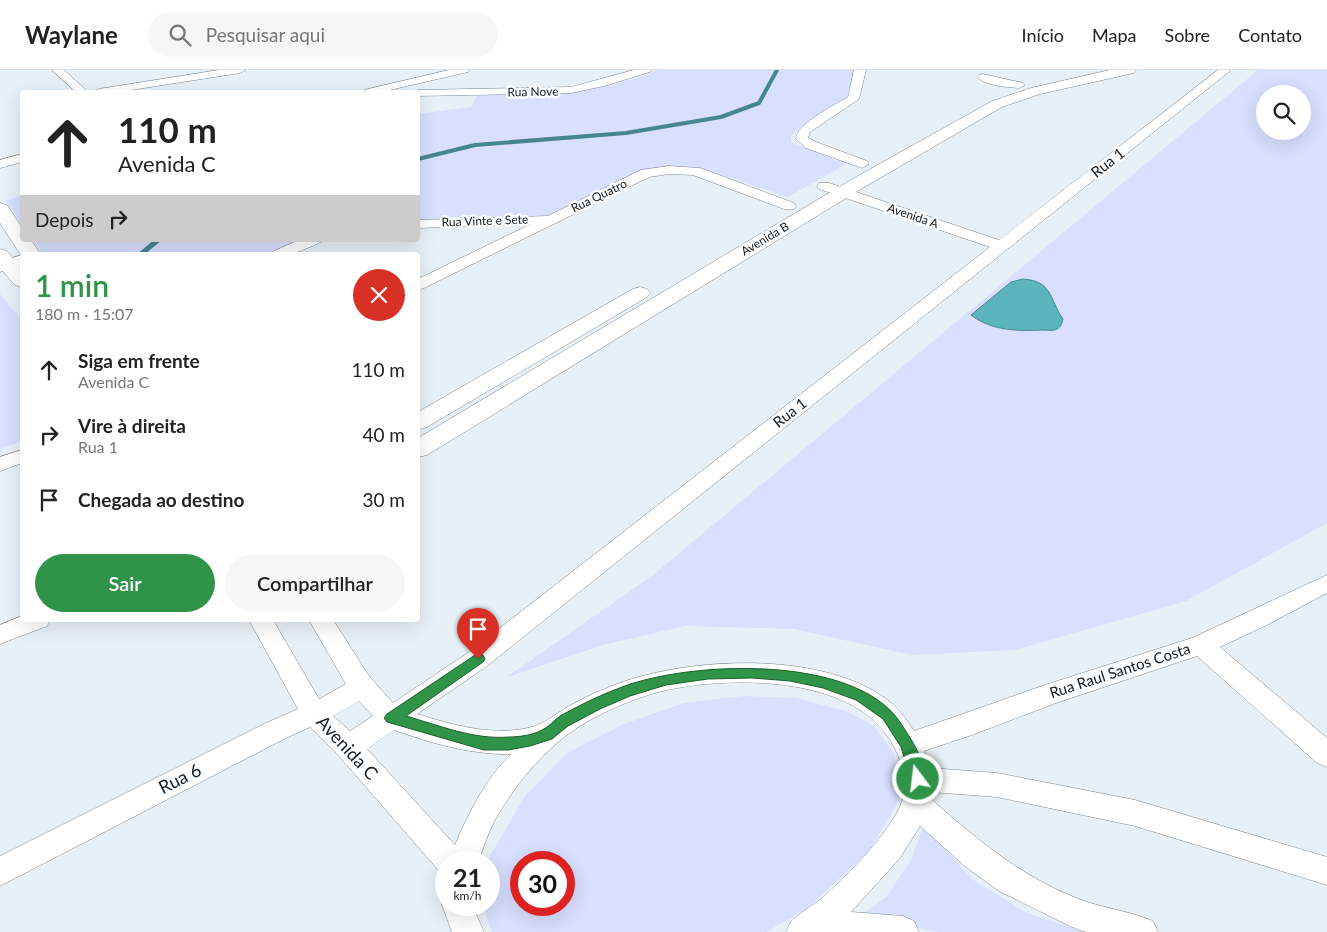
<!DOCTYPE html>
<html lang="pt">
<meta charset="utf-8">
<style>
:root{--surface:#fff;--page:#f6f6f6;--text:#222;--muted:#767676;--line:#e0e0e0;--accent:#2f9348}
body{margin:0;font-family:Lato,sans-serif;background:var(--page);color:var(--text);height:100vh;display:flex;flex-direction:column;font-size:19px;white-space:nowrap}
*{box-sizing:border-box;margin:0}
p{font-size:16px;color:var(--muted)}
.icon{flex:none;width:28px;height:28px;fill:none;stroke:currentColor;stroke-width:2;stroke-linecap:round;stroke-linejoin:round}
.map{position:relative;flex:1;overflow:hidden}
.sheet{position:absolute;left:20px;top:182px;width:400px;height:370px;display:flex;flex-direction:column;background:var(--surface);border-radius:5px;box-shadow:0 5px 20px #0002}
.sheet>*{flex:none}
.top-card{position:absolute;left:20px;top:20px;width:400px;height:152px;border-radius:5px;box-shadow:0 5px 20px #0002;background:#fff;color:var(--text);overflow:hidden}
.controls{position:absolute;left:1256px;top:15px;display:grid;gap:10px}
.controls a{display:grid;place-items:center;width:55px;height:55px;border-radius:50%;background:var(--surface);box-shadow:0 5px 20px #0002;font-size:25px}
.speed{position:absolute;left:435px;top:781px;display:flex;gap:10px;font-size:25px;font-weight:700;text-align:center}
.speed>*{display:grid;place-content:center;width:65px;height:65px;border-radius:50%;background:var(--surface);box-shadow:0 5px 20px #0002;line-height:1}
.speed small{font-size:12px;font-weight:400}
.speed .limit{border:8px solid #d22;background:#fff;color:#111}
.pin{position:absolute;display:grid;place-items:center;width:42px;height:42px;color:#fff;margin:-51px -21px;border-radius:50% 50% 50% 0;rotate:-45deg;box-shadow:0 0 5px #0007}
.pin .icon{rotate:45deg}
.me{position:absolute;width:55px;margin:-28px;rotate:345deg;stroke-linejoin:round;filter:drop-shadow(0 0 4px #0008)}
.turn{display:flex;align-items:center;gap:18px;height:105px;padding:0 15px;font-size:22px}
.turn .icon{width:65px;height:65px;stroke-width:2.5}
.turn b{display:block;font-size:35px;line-height:42px}
.then{display:flex;align-items:center;height:48px;padding:0 15px;background:#0003;gap:10px;font-size:19px}
.round{display:grid;place-items:center;flex:none;width:52px;height:52px;border-radius:26px;background:var(--page)}
.head{display:flex;align-items:center;justify-content:space-between;height:85px;padding:0 15px}
h1{font-size:30px;font-weight:600;line-height:38px;color:var(--accent)}
.button{display:flex;gap:10px;margin-top:auto;padding:10px 15px}
.button a{flex:1;height:58px;border-radius:30px;background:var(--accent);color:#fff;font-size:20px;font-weight:600;line-height:58px;text-align:center}
.button a+a{background:var(--page);color:var(--text)}
ul{padding:0;list-style:none}
li{display:flex;align-items:center;gap:15px;height:65px;padding:0 15px}
li div{flex:1}
li b{display:block;font-size:19px}
li em{font-style:normal}
header{display:flex;align-items:center;gap:30px;box-sizing:border-box;height:70px;padding:0 25px;background:var(--surface);border-bottom:1px solid var(--line)}
header strong{font-size:24px}
nav{display:flex;gap:28px;margin-inline-start:auto;font-size:18px}
.search{width:350px;height:45px;background:var(--page);display:flex;align-items:center;gap:12px;box-sizing:border-box;padding:0 18px;border-radius:28px;color:var(--muted);font-size:19px}
.map>svg:first-child{display:block}
.green{fill:#d8dfff;fill-rule:evenodd}
.water{fill:#5ab5bd;stroke:#46878d}
.lines{fill:none;stroke-linecap:round;stroke-linejoin:round}
.stream-far1{stroke:#46878d;stroke-width:4}
.stream{stroke:#46878d;stroke-width:5}
.street-casing{stroke:#7e868b;stroke-width:1}
.secondary-casing{stroke:#7e868b;stroke-width:1}
.street{fill:#fff;fill-rule:evenodd}
.secondary{fill:#fff;fill-rule:evenodd}
.route{fill:#2f9348;stroke:#1f602f}
.labels{text-anchor:middle;stroke-width:5;stroke-linejoin:round;paint-order:stroke}
.far-street-label{font-size:12px;fill:#181b1d;stroke:#fbfcfe}
.street-label{font-size:15px;fill:#181b1d;stroke:#fbfcfe}
.near-street-label{font-size:18px;fill:#181b1d;stroke:#fbfcfe}
</style>
<header>
<strong>Waylane</strong>
<div class="search"><svg class="icon" aria-label="search" viewBox="0 0 24 24"><circle cx="10" cy="10" r="6"/><path d="M15 15l6 6"/></svg>Pesquisar aqui</div>
<nav><a>Início</a><a>Mapa</a><a>Sobre</a><a>Contato</a></nav>
</header>
<div class="map">
<svg width="1327" height="862" viewBox="0 0 1327 862">
<rect width="100%" height="100%" fill="#e8f0f7"/>
<g class="green">
<path d="M658 0H853L847 27 807 53 791 66V72L846 94 788 127 699 98 631 106 551 145 418 151V44L471 37 477 25C528 24 568 25 618 13 632 9 645 6 658 0Z"/>
<path d="M1258 0H1327V453L1186 531 1014 580 912 585 794 559 685 556 603 575 507 607 653 505ZM1265 24H1302V61H1265Z"/>
<polygon points="22,125 22,155 6,131"/>
<polygon points="33,170 298,170 263,185 43,185"/>
<polygon points="0,224 22,251 22,371 0,379"/>
<path d="M743 626 796 628 846 641 874 656 894 684 899 730 869 782 805 840 766 862H492L483 835H489V792L487 791 525 726 567 683 624 654 684 633ZM521 792H564V835H521Z"/>
<polygon points="924,754 972,809 1027,843 1084,862 939,862 860,846 886,827 911,790"/>
</g>
<path class="water" d="M1023 209C1053 211 1049 229 1063 249 1062 253 1061 257 1057 259 1054 261 1046 260 1042 260 1017 261 992 261 971 245L1011 212Z"/>
<g class="lines">
<polyline class="stream-far1" points="418,89 475,75 626,63 721,47 759,33 777,0"/>
<polyline class="stream" points="140,185 158,170"/>
<defs>
<g id="street">
<polygon points="52,0 64,0 88,22 76,22"/>
<polygon points="219,0 246,0 240,3 118,22 93,22 99,19"/>
<polygon points="449,0 470,0 468,2 381,22 362,22 364,20"/>
<polygon points="634,0 652,0 650,2 604,16 571,23 418,26 418,22 413,22 418,20 571,17"/>
<path d="M854 0H866L859 29 810 62 808 68 816 72 867 91 869 94 862 98 806 78 796 69C796 54 835 35 848 27Z"/>
<path d="M1218 0H1231L487 596 417 644C453 655 491 666 528 658 546 654 556 643 571 635 584 628 598 621 612 616 686 586 826 580 890 632 900 640 907 650 914 661L1045 615 1192 568 1327 505V523L1265 556 1220 577 1327 668V697L1317 693 1197 586 1053 634 972 665 924 681 930 698 997 703 1135 730 1327 787V815L1135 756 997 727 932 722 931 729C980 772 1025 810 1087 832 1109 839 1132 842 1153 851L1158 862H1086L1072 857 999 821 966 797 920 756 900 788 851 842 903 846 914 851 919 862H786C788 859 789 854 791 852 795 846 814 835 821 829 845 808 899 755 904 724 907 704 899 683 888 667 848 606 731 606 667 620 640 626 614 637 590 650 550 672 517 711 495 750 488 763 483 779 478 792H446V804L440 802 338 685 310 657 284 669 0 816V786L266 653 298 639 249 550H273L319 629 346 614 309 550H333L369 606 393 633 469 582 990 177 819 119 817 116 819 113H829L999 170ZM359 631 373 646 350 661 333 646ZM394 660C431 673 471 685 511 684 485 710 469 742 455 775L367 679Z"/>
<path d="M983 4 1023 13 1025 15 1019 18C1006 17 987 16 977 7L979 5Z"/>
<polygon points="22,84 22,92 0,98 0,90"/>
<polygon points="669,96 700,98 794,133 796,136 794,139 784,139 693,105 669,104 649,107 424,218 418,220 418,209 531,154 418,158 418,150 548,146 641,100"/>
<path d="M299 170H324C321 173 296 183 290 184 284 186 276 185 269 185L272 182Z"/>
<polygon points="22,185 22,195 0,202 0,192"/>
<polygon points="22,380 22,393 0,401 0,387"/>
<polygon points="22,546 22,550 50,550 47,556 0,574 0,555"/>
<polygon points="446,824 446,835 472,835 484,862 452,862 442,835"/>
</g>
<g id="secondary">
<polygon points="1110,0 1136,0 1134,3 1040,24 1002,37 861,119 427,385 418,387 418,368 849,111 992,31 1031,18"/>
<polygon points="0,133 7,135 22,158 22,170 31,170 41,185 22,185 22,187 0,153"/>
<polygon points="0,179 7,181 22,199 22,217 15,215 0,198"/>
<polygon points="640,217 647,219 651,223 647,227 427,357 418,360 418,342 633,219"/>
</g>
</defs>
<use href="#street" class="street-casing"/>
<use href="#secondary" class="secondary-casing"/>
<use href="#street" class="street"/>
<use href="#secondary" class="secondary"/>
</g>
<path class="route" d="M478 583 483 585 485 589 483 592 406 646C438 655 474 670 509 667 519 667 533 665 542 660 549 657 554 650 560 646 580 635 600 625 622 617 690 591 854 584 900 652 909 666 931 697 923 714L918 716 912 714 901 677 883 649 856 630 823 618 790 611 752 608 708 609 666 615 630 626 600 639 568 656 552 669 530 676 508 680H484L387 652 384 648 387 644Z"/>
<g class="labels">
<g class="far-street-label">
<text transform="translate(533 22) rotate(-1)" y="4">Rua Nove</text>
<text transform="translate(599 126) rotate(-26)" y="4">Rua Quatro</text>
<text transform="translate(913 146) rotate(19)" y="4">Avenida A</text>
<text transform="translate(485 151) rotate(-2)" y="4">Rua Vinte e Sete</text>
<text transform="translate(765 169) rotate(-31)" y="4">Avenida B</text>
</g>
<g class="street-label">
<text transform="translate(1108 93) rotate(-38)" y="5">Rua 1</text>
<text transform="translate(790 343) rotate(-38)" y="5">Rua 1</text>
<text transform="translate(1120 601) rotate(-18)" y="5">Rua Raul Santos Costa</text>
</g>
<g class="near-street-label">
<text transform="translate(347 678) rotate(47)" y="6">Avenida C</text>
<text transform="translate(180 709) rotate(-27)" y="6">Rua 6</text>
</g>
</g>
</svg>
<div class="controls">
<a><svg class="icon" aria-label="search" viewBox="0 0 24 24"><circle cx="10" cy="10" r="6"/><path d="M15 15l6 6"/></svg></a>
</div>
<div class="speed"><div>21<small>km/h</small></div><div class="limit">30</div></div>
<div class="pin" style="left:478px;top:589px;background:#d93025"><svg class="icon" aria-label="arrive" viewBox="0 0 24 24"><path d="M6 21V4h12l-3 4 3 4H6"/></svg></div>
<svg class="me" style="left:918px;top:709px" viewBox="-20 -20 40 40"><circle r="17" fill="#2f9348" stroke="#fff" stroke-width="3"/><path d="M0-11L8 9 0 5-8 9z" fill="#fff"/></svg>
<div class="top-card">
<div class="turn"><svg class="icon" aria-label="ahead" viewBox="0 0 24 24"><path d="M12 20V5M6 11l6-6 6 6"/></svg><div><b>110 m</b>Avenida C</div></div>
<div class="then">Depois<svg class="icon" aria-label="right" viewBox="0 0 24 24"><path d="M7 20v-9h11M14 6l5 5-5 5"/></svg></div>
</div>
<section class="sheet">
<div class="head"><div><h1>1 min</h1><p>180 m · 15:07</p></div><a class="round" style="background:#d93025;color:#fff"><svg class="icon" aria-label="close" viewBox="0 0 24 24"><path d="M6 6l12 12M18 6L6 18"/></svg></a></div>
<ul>
<li><svg class="icon" aria-label="ahead" viewBox="0 0 24 24"><path d="M12 20V5M6 11l6-6 6 6"/></svg><div><b>Siga em frente</b><p>Avenida C</p></div><em>110 m</em></li>
<li><svg class="icon" aria-label="right" viewBox="0 0 24 24"><path d="M7 20v-9h11M14 6l5 5-5 5"/></svg><div><b>Vire à direita</b><p>Rua 1</p></div><em>40 m</em></li>
<li><svg class="icon" aria-label="arrive" viewBox="0 0 24 24"><path d="M6 21V4h12l-3 4 3 4H6"/></svg><div><b>Chegada ao destino</b></div><em>30 m</em></li>
</ul>
<div class="button"><a>Sair</a><a>Compartilhar</a></div>
</section>
</div>
